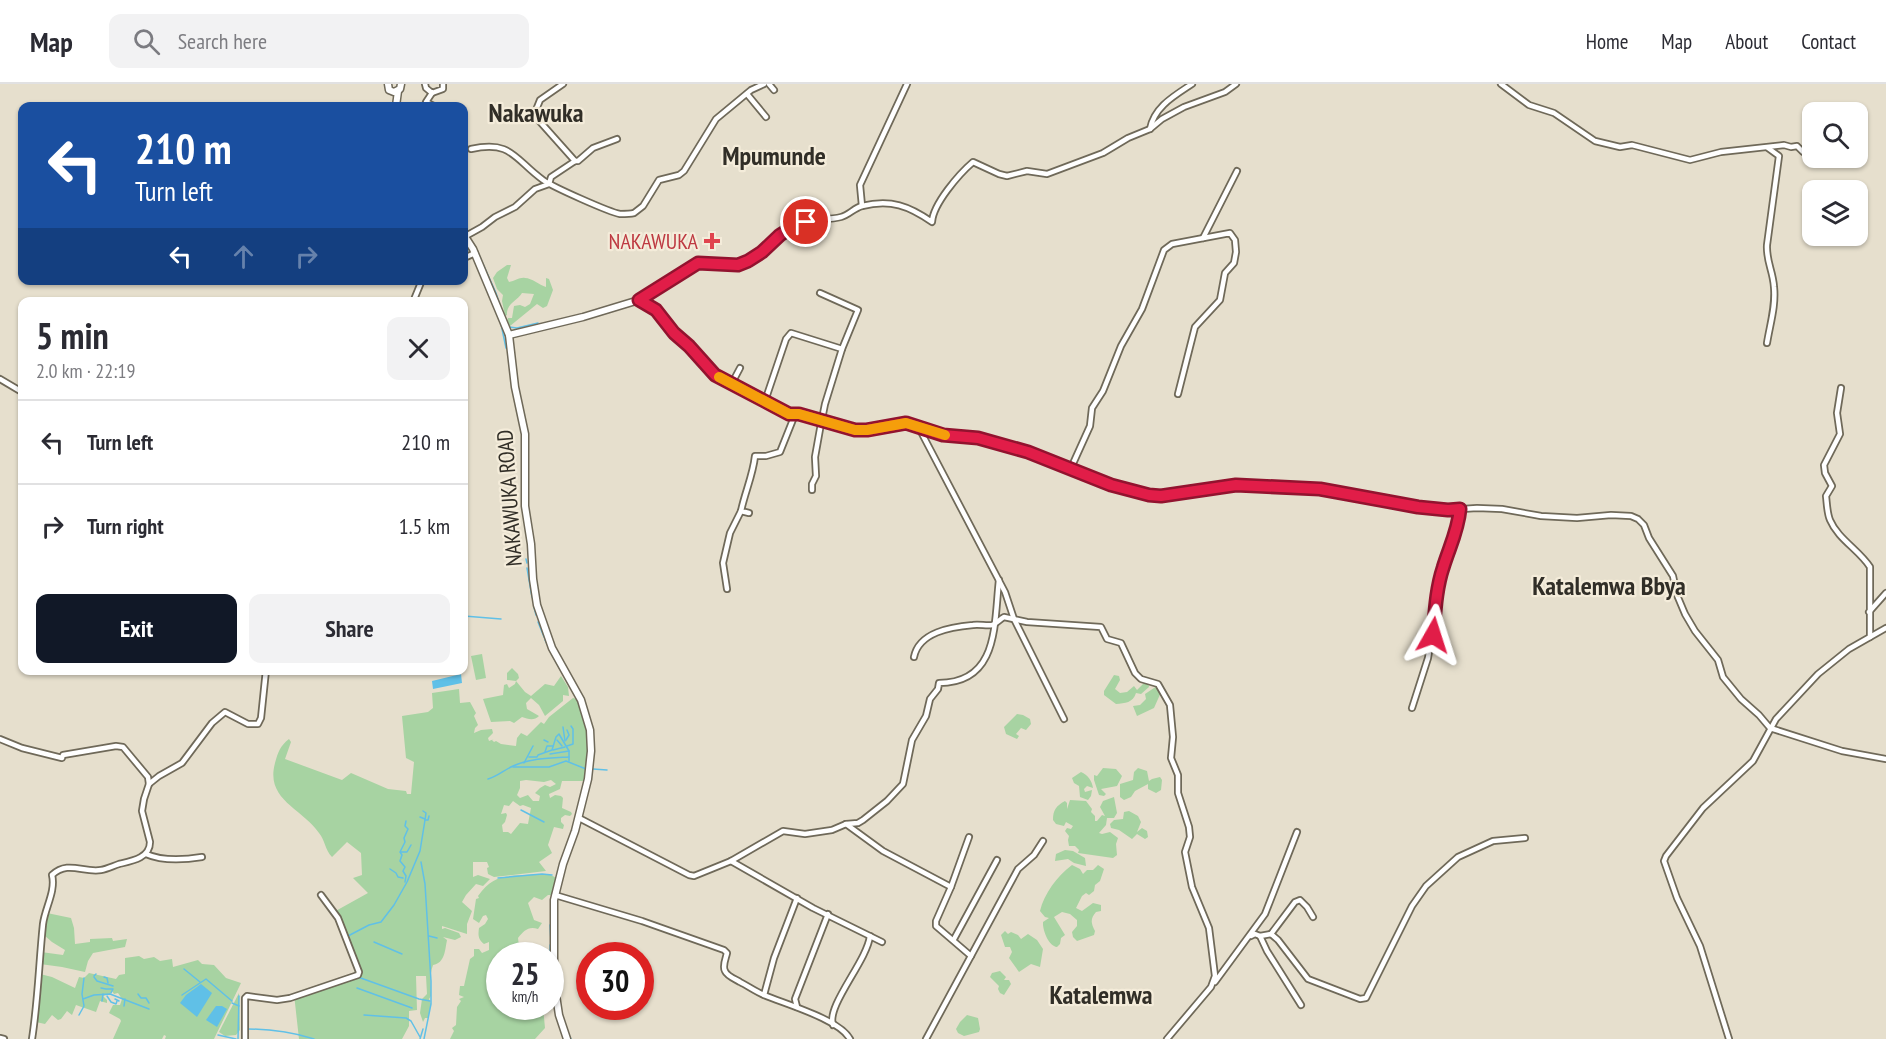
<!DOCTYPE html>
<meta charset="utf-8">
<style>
:root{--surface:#fff;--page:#f2f2f3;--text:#2b2b33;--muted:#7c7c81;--line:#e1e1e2;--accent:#111827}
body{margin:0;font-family:"PT Sans Narrow",sans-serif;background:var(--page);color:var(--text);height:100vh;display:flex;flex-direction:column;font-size:22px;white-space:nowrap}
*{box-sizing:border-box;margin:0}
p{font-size:20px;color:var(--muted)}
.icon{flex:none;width:33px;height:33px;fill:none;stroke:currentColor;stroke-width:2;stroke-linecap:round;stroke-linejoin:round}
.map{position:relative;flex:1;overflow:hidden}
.panel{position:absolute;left:18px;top:213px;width:450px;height:378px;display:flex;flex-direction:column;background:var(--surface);border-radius:12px;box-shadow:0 2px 4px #0004}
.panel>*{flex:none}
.top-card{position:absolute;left:18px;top:18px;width:450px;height:183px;border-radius:12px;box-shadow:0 2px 4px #0004;background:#1a4fa0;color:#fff;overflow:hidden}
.fabs{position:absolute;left:1802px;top:18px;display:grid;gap:12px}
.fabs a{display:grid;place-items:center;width:66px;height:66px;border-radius:12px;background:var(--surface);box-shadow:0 2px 4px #0004;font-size:30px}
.speed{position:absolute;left:486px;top:858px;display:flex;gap:12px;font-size:30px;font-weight:700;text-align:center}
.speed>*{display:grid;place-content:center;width:78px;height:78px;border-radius:50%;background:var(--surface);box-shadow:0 2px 4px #0004;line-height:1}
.speed small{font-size:15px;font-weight:400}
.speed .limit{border:9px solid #d22;background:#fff;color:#111}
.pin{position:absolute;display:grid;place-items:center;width:51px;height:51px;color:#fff;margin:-26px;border:3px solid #fff;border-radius:50%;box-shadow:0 2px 6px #0007}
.me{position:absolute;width:66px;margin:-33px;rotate:6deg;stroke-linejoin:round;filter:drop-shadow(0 0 4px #0008)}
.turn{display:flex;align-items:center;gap:21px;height:126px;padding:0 18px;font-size:27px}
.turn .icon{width:78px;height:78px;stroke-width:2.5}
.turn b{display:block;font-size:42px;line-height:51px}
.lanes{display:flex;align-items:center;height:57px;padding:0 18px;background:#0003;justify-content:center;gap:30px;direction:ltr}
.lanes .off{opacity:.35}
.round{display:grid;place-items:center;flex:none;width:63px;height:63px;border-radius:12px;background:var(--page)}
.summary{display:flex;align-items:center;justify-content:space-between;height:102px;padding:0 18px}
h1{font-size:36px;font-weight:700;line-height:45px}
.primary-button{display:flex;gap:12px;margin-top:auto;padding:12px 18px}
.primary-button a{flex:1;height:69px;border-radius:12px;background:var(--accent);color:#fff;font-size:24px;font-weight:700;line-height:69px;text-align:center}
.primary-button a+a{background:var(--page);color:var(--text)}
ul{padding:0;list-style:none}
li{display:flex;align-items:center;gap:18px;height:84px;padding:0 18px;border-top:2px solid var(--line)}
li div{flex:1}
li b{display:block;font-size:22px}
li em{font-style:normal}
header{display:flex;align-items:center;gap:36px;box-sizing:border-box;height:84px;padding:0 30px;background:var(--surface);border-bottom:2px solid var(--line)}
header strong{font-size:28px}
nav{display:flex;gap:33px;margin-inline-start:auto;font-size:21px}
.search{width:420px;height:54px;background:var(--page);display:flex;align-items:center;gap:15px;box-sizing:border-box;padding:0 21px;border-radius:12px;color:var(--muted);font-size:22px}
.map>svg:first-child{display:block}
.green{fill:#a7d3a2;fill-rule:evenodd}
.water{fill:#60c0e7}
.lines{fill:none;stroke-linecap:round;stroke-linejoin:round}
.stream{stroke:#60c0e7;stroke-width:1.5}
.street-casing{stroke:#6f6959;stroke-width:8}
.secondary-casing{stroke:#6f6959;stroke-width:9}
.street{stroke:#fff;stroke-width:4.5}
.secondary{stroke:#fff;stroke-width:6}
.route-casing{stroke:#92132f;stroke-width:15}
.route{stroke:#e11d48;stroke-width:10}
.slow{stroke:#f59e0b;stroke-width:10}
.health-dot{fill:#e0444e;stroke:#f4ecda;stroke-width:2}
.labels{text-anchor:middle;stroke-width:4.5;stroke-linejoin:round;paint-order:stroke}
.health-label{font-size:22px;fill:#be3a42;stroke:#f4ecda;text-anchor:end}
.street-label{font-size:22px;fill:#312e27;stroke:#f4ecda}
.quarter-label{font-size:26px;font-weight:bold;fill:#312e27;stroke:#f4ecda}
</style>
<header>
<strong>Map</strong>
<div class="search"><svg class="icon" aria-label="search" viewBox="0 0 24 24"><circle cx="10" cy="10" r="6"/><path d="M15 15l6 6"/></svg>Search here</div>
<nav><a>Home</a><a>Map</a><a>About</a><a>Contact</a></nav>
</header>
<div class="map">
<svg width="1886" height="955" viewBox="0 0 1886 955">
<rect width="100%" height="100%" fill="#e6dfcd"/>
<g class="green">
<path d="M507 181H511L507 194 509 198C515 197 520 193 525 194 532 194 539 201 546 203V194L549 195 553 206 547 222 543 224 537 220 510 242 507 238 508 234H512L514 222 520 221 525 223 530 220 534 210 522 209C517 217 506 220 507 231L505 232 502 217 503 211 497 205 493 194 497 188Z"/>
<polygon points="482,570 486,594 476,596 471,572"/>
<path d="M512 584 518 590 519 594 516 597 525 608 531 612 545 600 554 602 561 592 568 603 569 612 563 611V617L545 632 539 621 531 614 526 619 527 625 539 632C534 637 528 635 522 633L514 639 510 637 491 638 483 615 503 611 504 601 507 600 509 604 515 600 516 597 507 596V589Z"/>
<path d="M1114 591 1119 592 1120 596 1115 605 1120 609 1127 608 1134 602 1137 606 1143 600 1148 599 1149 603 1141 610 1136 609C1133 619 1125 619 1116 620L1104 611V607Z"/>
<polygon points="1157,602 1162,606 1154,624 1137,632 1133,622 1140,621 1146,615 1145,610"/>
<path d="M459 605 460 619 470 618 476 629 474 632 478 641 475 644 474 649 481 646 492 645 493 649 488 654 489 657 494 655 492 656 494 658 496 657 501 660 516 662 517 654 521 649 527 652 541 638 544 640 549 633 573 614 577 615C589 641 589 668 585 697H562L560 705 549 710 550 714 555 711 561 712 563 714 562 724 571 728 572 730 570 732 565 731 561 734V738L564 741 563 745 554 743 548 761 552 769 539 778 546 787 494 793 488 790 487 784 489 783 487 778H473V793L478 791 490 795 483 802 476 800 466 811 462 818 472 827 467 840V850L442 842V845L445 844 459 849 461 853 455 856 443 853 447 856C445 866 445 879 433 881 429 892 431 901 431 912L429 915 431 920 428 934H425L423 938 420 929 422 915 427 910 426 892H416L417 926 409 927V942L402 955H299L294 910 352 892 356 885 332 829 368 809 353 794 362 791 361 769 347 758 332 773C325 766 325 756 319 749 302 724 265 716 275 679 278 668 280 662 289 655L291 658 285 675 342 696 351 689 388 705 406 707 407 710H411L414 678 406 674 402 632 428 628 433 624 432 609ZM526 696 544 698 551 696 556 700 550 703 545 701 540 704 535 709 540 712 539 717H533L528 711 520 714 517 711 520 704V697ZM513 717 520 722 523 721 531 724 528 740 520 739 511 750 508 748H503L502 741 505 738 507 731 506 729 501 730 504 721 509 722Z"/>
<polygon points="1017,630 1023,631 1030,635 1031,640 1026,646 1021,644 1016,650 1019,652 1017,655 1006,650 1004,643"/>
<polygon points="1103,684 1116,685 1122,692 1117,702 1101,705 1106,710 1104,712 1099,711 1094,696 1094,691 1097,692"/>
<polygon points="1138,684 1147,687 1149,697 1152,695 1160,693 1162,696 1161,706 1156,709 1148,705 1148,700 1135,707 1131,713 1124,716 1120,713 1120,700 1133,696 1134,688"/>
<path d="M1081 688C1088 691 1092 697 1093 704L1087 702 1084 705 1085 708 1092 706 1091 712 1088 716 1080 713 1079 702 1074 699 1072 694Z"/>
<path d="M1114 713 1117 729 1114 734H1107L1106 741 1099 749 1102 750 1110 748 1118 754 1116 760 1117 771 1113 774 1078 769 1079 766 1075 762H1069L1068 756 1069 752 1065 747 1067 744 1071 745 1073 742 1066 738 1064 742 1056 740 1053 736C1053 726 1056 722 1065 717L1067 719V725L1070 716 1086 717 1092 725 1091 728 1095 732V737H1097L1102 731 1105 732 1100 723 1103 717Z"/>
<polygon points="1129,727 1138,732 1141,738 1137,748 1142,744 1147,747 1148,753 1145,755 1137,750 1132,755 1119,746 1111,744 1110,740 1114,736 1123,735 1124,728"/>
<polygon points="1065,766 1073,767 1085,774 1086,782 1074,779 1068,775 1055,777 1056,770"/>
<path d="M1072 781 1080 785 1083 790 1087 786H1093L1098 781 1104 785 1100 797 1095 801 1094 807 1089 811 1086 809 1082 812 1076 824 1082 827 1093 819 1101 821V827L1096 828C1090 835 1091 839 1095 847L1094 851 1077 857 1073 853 1072 848 1077 842V836L1070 830 1062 828 1054 833 1065 851 1061 854 1060 860 1057 863C1049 862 1044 849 1043 841V838L1049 834 1045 833 1040 827C1044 810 1057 792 1072 781Z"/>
<path d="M536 790H548L557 794 553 811H548L542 816 534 813 528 819 534 836 542 839 538 845C528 842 524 847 518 854L519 862 516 865 523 871 500 872V922L529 923 531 925 543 923 545 944 535 955H450L454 947 452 944 456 941 457 923 461 917 459 915 464 913 459 911 460 902H464L470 875 474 872V865H479L482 869 489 866V858L484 860C478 855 478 851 479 844L485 840 488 835 486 831 483 832 479 839 473 835 476 815 479 814 478 812C495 788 509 793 536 790Z"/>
<polygon points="47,829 71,834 74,844 75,860 90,858 90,855 112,854 113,857 127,855 125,863 93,869 88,877 85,888 62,883 40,880 41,868 63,871 65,866 52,858 44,851"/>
<polygon points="1005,847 1008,850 1011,848 1018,851 1021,855 1028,850 1037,856 1043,865 1040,883 1031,880 1019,888 1009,874 1012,868 1010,863 1005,863 1001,851"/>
<polygon points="139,872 144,875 154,873 160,877 172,875 173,883 198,876 202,880 214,881 226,894 241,899 214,955 165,955 166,952 164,951 162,955 113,955 121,937 120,935 109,929 113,921 120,921 122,915 118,909 114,910 112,907 110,910 103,912 107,916 107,919 100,917 96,928 76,921 72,931 67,927 61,935 58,936 52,931 45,940 36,938 40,890 52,893 75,904 79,893 84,894 89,889 116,895 119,891 125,890 125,874"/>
<polygon points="1000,887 1006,893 1004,896 1009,896 1011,900 1004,911 1000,909 998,905 999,902 990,893 992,889"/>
<polygon points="239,909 240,946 236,951 225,952 219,948"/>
<polygon points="967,931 978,934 980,945 979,948 964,952 958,949 956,945 960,938"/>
</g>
<g class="water">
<polygon points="461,590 462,599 433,605 432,597"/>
<polygon points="201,900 212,909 197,933 180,919 186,911"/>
<polygon points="216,922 222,922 227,925 217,943 206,936"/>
</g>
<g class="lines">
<g class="stream">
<polyline points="464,157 471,169"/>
<polyline points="478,169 496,209 503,231"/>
<polyline points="501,240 506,264"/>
<polyline points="509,243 517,244 538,239"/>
<polyline points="526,475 527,479"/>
<polyline points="527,484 532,513"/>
<polyline points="534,523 536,531"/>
<polyline points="464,532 501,535"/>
<polyline points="538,538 544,553"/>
<polyline points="545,556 550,566"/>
<polyline points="552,571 568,599"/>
<polyline points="563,643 565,657"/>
<polyline points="544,656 548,658"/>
<polyline points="557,656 562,662"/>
<polyline points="566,656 569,651 567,646"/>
<polyline points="567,662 573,660 573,645 571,642"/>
<polyline points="553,666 565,663"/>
<polyline points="545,668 547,662 553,662"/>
<polyline points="550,670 569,667"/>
<polyline points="529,673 537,673 538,671 552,666 556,653 559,650 569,667 569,677"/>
<polyline points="524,679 533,662"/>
<polyline points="513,683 549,683 566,677 586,685"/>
<polyline points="593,685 607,686"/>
<path d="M488 695C498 692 504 686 513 682 531 674 550 674 569 673"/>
<polyline points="521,726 544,738"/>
<polyline points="423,727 426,729 425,736"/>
<polyline points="420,733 425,735"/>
<polyline points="401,768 407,768 411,761"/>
<polyline points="421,778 425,800 431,897 431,920 424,955"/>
<polyline points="390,785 396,789 398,793 403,794"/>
<polyline points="498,794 542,790 552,791"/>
<polyline points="405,798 406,792 403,787 405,783 400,777 402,771 400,768 405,758 404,754 408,745 405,742 406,737"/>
<polyline points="550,841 551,858"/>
<polyline points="348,852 369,841 381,838 394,821 407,798 420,767 425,736 428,736 429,732"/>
<polyline points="429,852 437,854"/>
<polyline points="374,858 402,870"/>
<polyline points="550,861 550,872"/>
<polyline points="550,873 551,890"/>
<polyline points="184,885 200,898"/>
<polyline points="557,891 559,910"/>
<polyline points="94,892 96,890"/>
<polyline points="94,893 97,897 113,902"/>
<polyline points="104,893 107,894 108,899"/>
<polyline points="358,893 419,915 430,917"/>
<polyline points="101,904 106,905 113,905 111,909"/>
<polyline points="357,904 412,924"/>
<polyline points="138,910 141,914 146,914 149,919"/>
<polyline points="182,911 206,895 232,917"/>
<polyline points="107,912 111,918 116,920 117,917"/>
<polyline points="83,915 94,911 110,910 149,925"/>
<polyline points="115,915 119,917"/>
<polyline points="102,917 103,910"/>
<polyline points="232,919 239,922"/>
<polyline points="124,922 125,915"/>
<polyline points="79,931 84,922 82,910 84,894"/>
<polyline points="364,931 406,934 411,937 420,953"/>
<path d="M247 945C270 945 292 948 314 955"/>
<polyline points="567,947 571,955"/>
<polyline points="218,951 236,955"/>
<polyline points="238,955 239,912"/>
<polyline points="420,955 423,945"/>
</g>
<defs>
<g id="street">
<polyline points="425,0 426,4 432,9 443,5 443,0"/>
<polyline points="563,0 540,16 534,31 575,77"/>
<polyline points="769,0 774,6"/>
<polyline points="1501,0 1529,21 1554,29 1595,57 1620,63 1632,61 1690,76 1721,68 1784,61 1791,63 1797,62 1803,68 1812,67"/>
<polyline points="432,9 426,18 434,22"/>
<polyline points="747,10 766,33"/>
<path d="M1150 45C1154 23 1174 12 1192 0"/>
<path d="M471 65C512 56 514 75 543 96 553 103 609 128 620 130 625 130 630 130 634 129L643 122 659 96 679 91 684 87 716 35 751 6 764 0"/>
<polyline points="862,122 860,101 907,0"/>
<polyline points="464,153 482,143 495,133 515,123 535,105 549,100 551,93 575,77 578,77 593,64 617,55"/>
<polyline points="1203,154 1237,87"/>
<polyline points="464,174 475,169"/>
<polyline points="820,209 858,226 842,265"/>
<path d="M639 216 698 179 738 181C760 173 775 153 795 141 809 133 826 137 841 133 849 131 854 124 862 122 891 115 909 122 932 138 933 120 959 90 973 78L999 90 1007 92 1027 87 1047 90 1103 69 1128 54 1150 45 1162 35 1184 23 1225 8 1236 0"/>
<polyline points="413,218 422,196"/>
<path d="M1767 259C1770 240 1776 222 1774 203 1773 187 1766 177 1767 161L1779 72 1768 64"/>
<polyline points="0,295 22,308"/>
<polyline points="731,301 740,284"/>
<polyline points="765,317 786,255 791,249 842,265 825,320 820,345 815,373 816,392 812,400 812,406"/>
<polyline points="919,344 1005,508 1014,535 1064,635"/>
<polyline points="1071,384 1090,342 1092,324 1103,307 1121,262 1142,225 1164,166 1172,160 1230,149 1235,156 1236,168 1234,179 1225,189 1220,216 1195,243 1178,310"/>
<polyline points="1236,401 1320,405 1418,423 1447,426 1477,424 1502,425 1541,432 1577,434 1611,431 1631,432 1638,435 1644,441 1649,454 1673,492 1677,511 1685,530 1695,547 1718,576 1723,593 1741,615 1759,631 1770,644 1842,667 1886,675"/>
<path d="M749 429 741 427C745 408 753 391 755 372H766L780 368 794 333 789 330"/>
<polyline points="727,505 723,479 730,449 741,427"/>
<polyline points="1869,528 1886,509"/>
<polyline points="1870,553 1886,544"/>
<path d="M914 573C919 548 951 543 973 541 979 540 987 542 992 541 996 540 1000 535 1004 533L1027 538 1101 543 1107 555 1121 559 1135 589 1141 595 1158 600 1170 621 1173 653 1171 674 1178 691V709L1189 743 1190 753 1185 768 1192 803 1209 844 1215 892 1211 903 1167 955"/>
<polyline points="1412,624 1428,574 1442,485 1452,461 1458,438 1460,425"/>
<polyline points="0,655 22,664 62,674 63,671 116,662 123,663 148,693 149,700"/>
<polyline points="579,734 689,791 694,792 731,777 783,747 805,750 832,746 846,740 883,767 951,803"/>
<path d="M846 740 858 739 863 736 887 717 903 700 912 656 926 632 930 615 938 605 939 599C999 599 994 540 999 496"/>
<polyline points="969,753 951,803 936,837 936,842 971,872"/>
<path d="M146 770C162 777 184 776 202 773"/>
<polyline points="731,777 813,824 882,858"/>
<path d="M555 811 642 837 724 866 727 869C726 874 722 882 725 887 727 892 735 895 740 898 748 902 756 908 764 911 785 920 839 935 850 955"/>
<polyline points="1271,850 1295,818 1300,816 1307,823 1313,833"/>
<polyline points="1251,852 1255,850 1260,852 1267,867 1301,921"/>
<polyline points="1260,852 1271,850 1278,856 1308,895 1360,915 1366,914 1412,822 1426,802 1458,773 1493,757 1525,754"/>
<polyline points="954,855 997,776"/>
<polyline points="1215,898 1265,830 1297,748"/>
<polyline points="764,911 774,874 797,814"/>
<polyline points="797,923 795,915 828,830"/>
<path d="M833 941C826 922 867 877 870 852"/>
<polyline points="0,954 4,955"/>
<path d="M32 955C38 917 39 878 43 840 45 824 56 807 52 791 68 776 83 789 101 786 107 785 113 782 119 780 132 777 150 774 150 758L142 727 144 715 149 700 159 692 182 679 212 639 225 628 248 640H258L261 634 266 586"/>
<polyline points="245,955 245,914 247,912 277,916 290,914 358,891 359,888 338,834 321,811"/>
<polyline points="926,955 1018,785 1034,771 1043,757"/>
<path d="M1729 955 1700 862 1677 814 1664 777 1666 772 1703 724 1753 677 1776 635 1818 590 1849 565 1870 553V483C1859 466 1838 455 1830 436 1827 429 1827 420 1826 412L1832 402 1825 389 1824 381 1840 350 1837 329 1841 304"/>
</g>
<g id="secondary">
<polyline points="388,0 389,6 394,8 400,5 401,0"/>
<polyline points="396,22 398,7"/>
<polyline points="464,151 473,165 509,251 515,303 525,350 525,422 531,460 533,495 537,521 552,564 581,616 590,646 591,667 588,695 575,747 563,780 554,816 554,898 559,931 567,955"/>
<polyline points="509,251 583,233 639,216 656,226 674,248 689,262 715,291 789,330 799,330 855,346 867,346 906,339 943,351 978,354 1000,359 1047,374 1111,401 1149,412 1161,412 1236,401"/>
</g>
</defs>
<use href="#street" class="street-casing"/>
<use href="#secondary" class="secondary-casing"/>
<use href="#street" class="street"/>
<use href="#secondary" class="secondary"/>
</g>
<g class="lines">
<defs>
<path id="route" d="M806 138 799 139 780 151 762 168 748 177 738 181 698 179 639 216 656 226 674 249 689 262 715 291 789 330H799L855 346H867L906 339 943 351 978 354 1028 368 1111 401 1149 411 1161 412 1236 401 1320 405 1418 423 1448 426 1460 425C1458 447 1449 464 1443 484 1436 505 1435 529 1433 551"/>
</defs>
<use href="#route" class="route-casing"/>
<use href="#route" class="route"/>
<polyline class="slow" points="719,293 789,330 799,330 855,346 867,346 906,339 945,351"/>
</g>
<path class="health-dot" d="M709 148h6v6h6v6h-6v6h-6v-6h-6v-6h6z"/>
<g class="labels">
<g class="health-label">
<text x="698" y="165">NAKAWUKA</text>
</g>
<g class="street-label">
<text transform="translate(509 414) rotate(-94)" y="8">NAKAWUKA ROAD</text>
</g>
<g class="quarter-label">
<text x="536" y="38">Nakawuka</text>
<text x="774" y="81">Mpumunde</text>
<text x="1609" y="511">Katalemwa Bbya</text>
<text x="1101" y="920">Katalemwa</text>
</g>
</g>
</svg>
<div class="fabs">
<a><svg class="icon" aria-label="search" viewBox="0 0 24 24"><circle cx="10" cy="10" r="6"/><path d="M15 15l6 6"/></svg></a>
<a><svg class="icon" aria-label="layers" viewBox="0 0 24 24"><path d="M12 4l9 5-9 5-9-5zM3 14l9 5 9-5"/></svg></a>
</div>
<div class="speed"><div>25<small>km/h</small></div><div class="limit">30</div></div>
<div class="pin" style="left:806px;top:138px;background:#d93025"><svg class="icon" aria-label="arrive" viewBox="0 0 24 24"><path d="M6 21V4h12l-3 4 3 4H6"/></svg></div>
<svg class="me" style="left:1433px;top:551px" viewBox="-20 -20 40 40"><path d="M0-17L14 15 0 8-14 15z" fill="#e11d48" stroke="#fff" stroke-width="4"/></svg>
<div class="top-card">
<div class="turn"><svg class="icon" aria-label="left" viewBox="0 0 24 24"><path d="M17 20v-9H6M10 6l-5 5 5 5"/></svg><div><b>210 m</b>Turn left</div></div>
<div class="lanes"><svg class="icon" aria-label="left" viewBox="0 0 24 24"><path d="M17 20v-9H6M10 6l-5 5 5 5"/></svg><svg class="icon off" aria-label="ahead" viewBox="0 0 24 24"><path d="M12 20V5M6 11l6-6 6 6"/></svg><svg class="icon off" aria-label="right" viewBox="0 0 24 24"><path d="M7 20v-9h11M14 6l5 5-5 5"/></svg></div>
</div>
<section class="panel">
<div class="summary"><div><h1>5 min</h1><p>2.0 km · 22:19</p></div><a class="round"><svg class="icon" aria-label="close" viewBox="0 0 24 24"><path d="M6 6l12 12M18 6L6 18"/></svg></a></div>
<ul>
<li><svg class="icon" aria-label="left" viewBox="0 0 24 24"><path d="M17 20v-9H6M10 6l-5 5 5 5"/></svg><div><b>Turn left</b></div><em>210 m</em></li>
<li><svg class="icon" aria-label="right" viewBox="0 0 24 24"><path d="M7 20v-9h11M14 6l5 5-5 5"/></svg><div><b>Turn right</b></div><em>1.5 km</em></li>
</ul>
<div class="primary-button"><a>Exit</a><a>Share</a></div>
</section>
</div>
